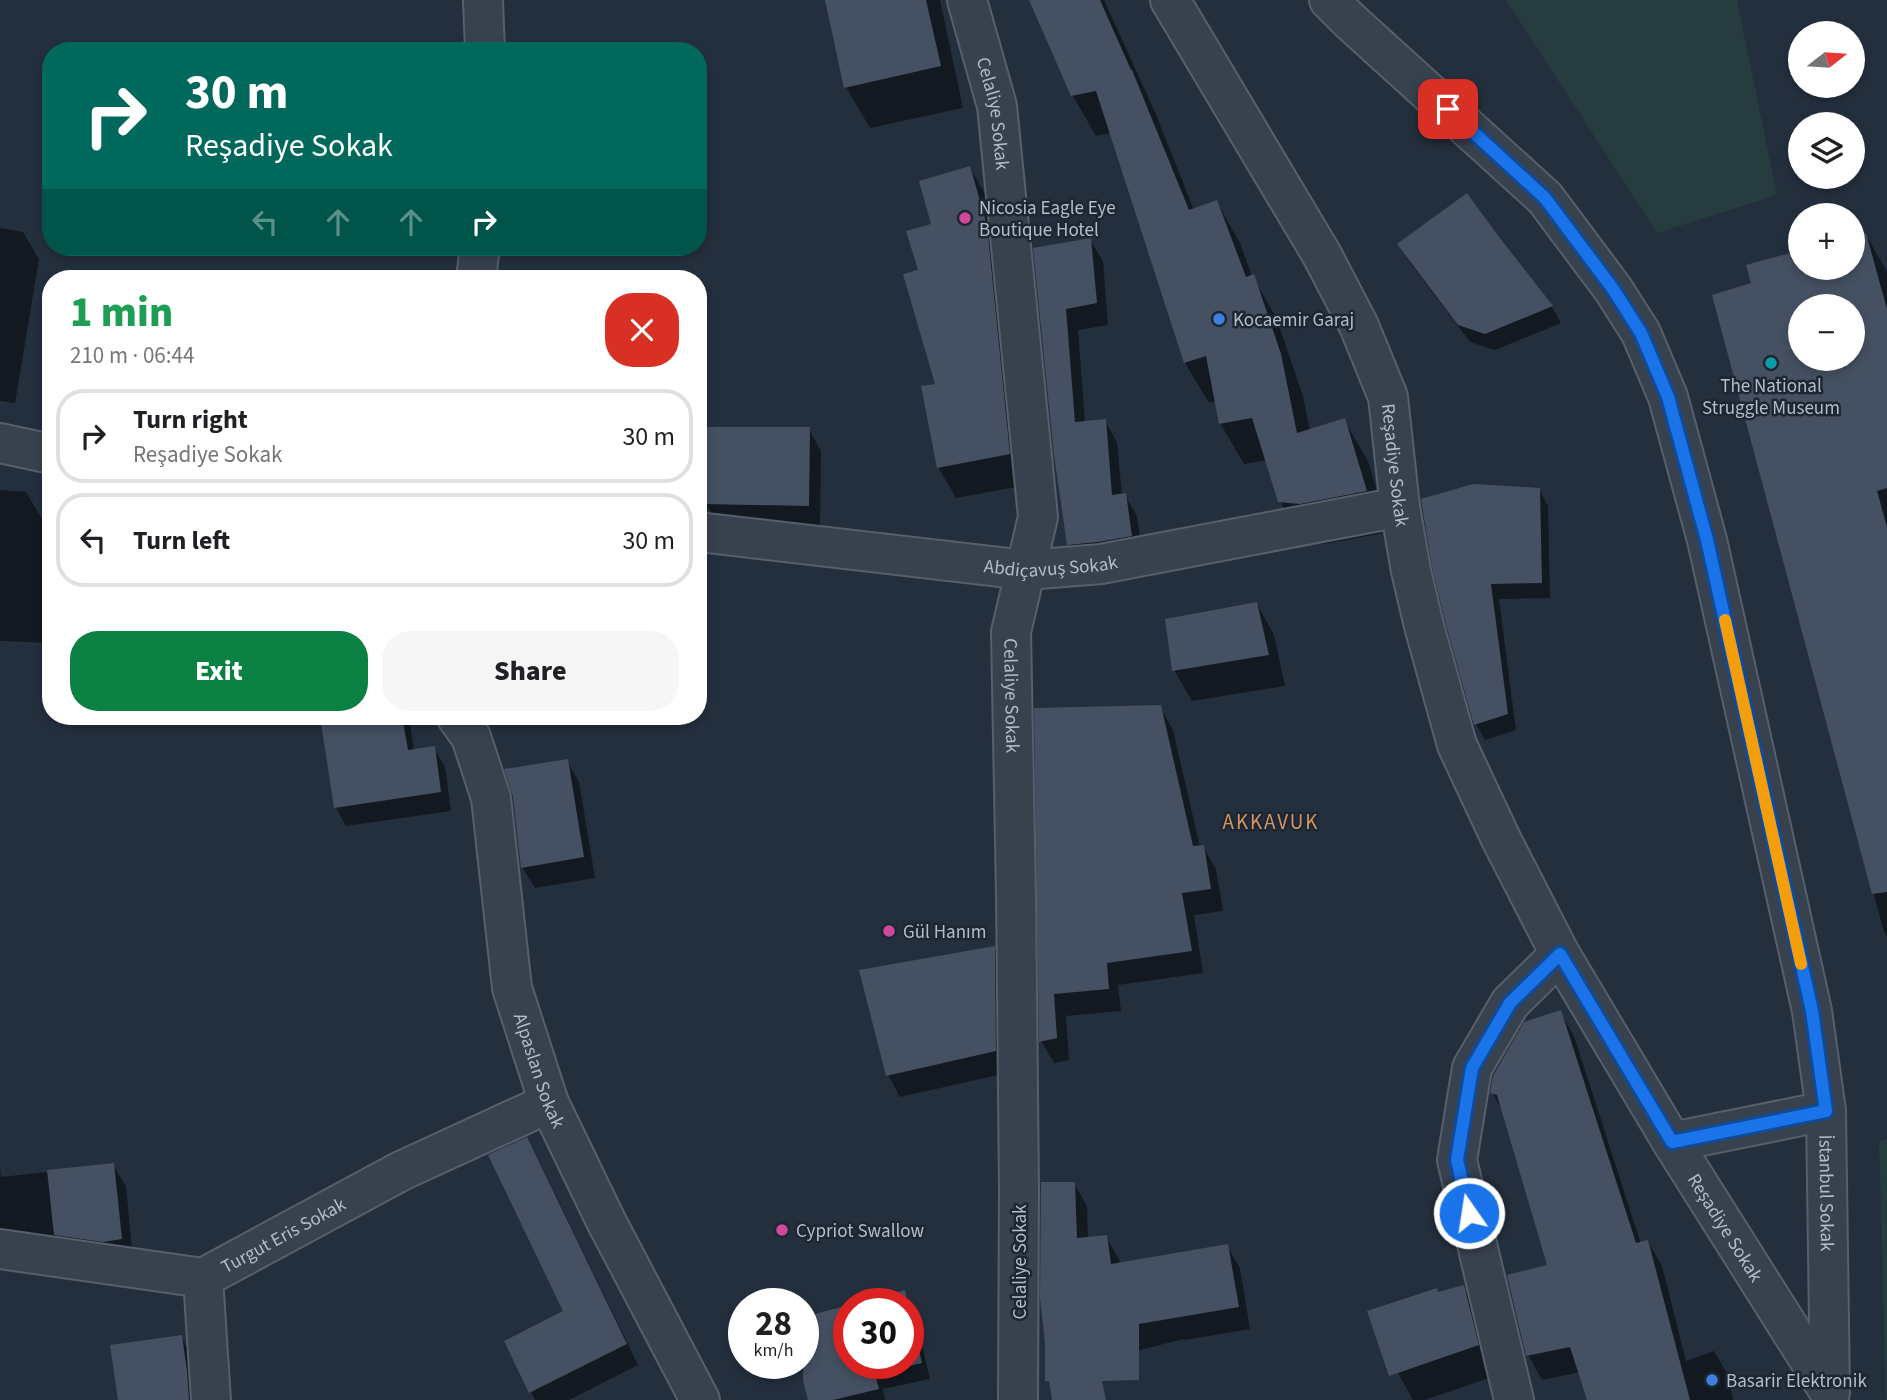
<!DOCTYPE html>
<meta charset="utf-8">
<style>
:root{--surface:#fff;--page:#f6f6f6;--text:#202124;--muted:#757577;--line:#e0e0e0;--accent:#0b8043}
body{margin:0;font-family:"Source Sans 3",sans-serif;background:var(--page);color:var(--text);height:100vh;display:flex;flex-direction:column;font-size:26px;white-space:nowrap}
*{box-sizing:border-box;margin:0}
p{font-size:23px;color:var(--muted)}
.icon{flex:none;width:38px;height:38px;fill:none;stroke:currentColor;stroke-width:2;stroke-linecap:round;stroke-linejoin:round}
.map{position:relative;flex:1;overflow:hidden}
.sheet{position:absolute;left:42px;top:270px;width:665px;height:455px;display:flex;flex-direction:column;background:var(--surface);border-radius:28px;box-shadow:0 4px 10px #0003}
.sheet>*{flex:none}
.hud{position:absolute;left:42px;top:42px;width:665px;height:214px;border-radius:28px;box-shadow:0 4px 10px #0003;background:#00695c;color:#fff;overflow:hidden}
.needle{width:46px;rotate:73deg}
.controls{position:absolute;left:1788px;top:21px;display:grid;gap:14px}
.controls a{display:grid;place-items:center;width:77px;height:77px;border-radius:50%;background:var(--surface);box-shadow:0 4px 10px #0003;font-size:35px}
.speed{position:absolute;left:728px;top:1288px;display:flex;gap:14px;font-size:35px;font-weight:700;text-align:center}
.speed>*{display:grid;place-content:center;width:91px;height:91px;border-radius:50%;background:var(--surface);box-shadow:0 4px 10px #0003;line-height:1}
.speed small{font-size:18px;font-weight:400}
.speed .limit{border:10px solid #d22;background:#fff;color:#111}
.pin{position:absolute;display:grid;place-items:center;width:60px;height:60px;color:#fff;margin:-30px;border-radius:14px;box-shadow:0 4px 10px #0006}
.me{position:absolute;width:77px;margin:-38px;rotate:347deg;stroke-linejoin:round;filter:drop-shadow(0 0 5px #0008)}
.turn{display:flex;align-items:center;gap:24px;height:147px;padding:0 28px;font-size:32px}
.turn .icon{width:91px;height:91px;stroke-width:2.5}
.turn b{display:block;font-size:49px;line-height:60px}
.lanes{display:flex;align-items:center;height:66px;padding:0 28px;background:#0003;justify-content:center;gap:35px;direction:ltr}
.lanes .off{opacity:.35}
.round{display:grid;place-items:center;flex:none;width:74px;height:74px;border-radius:28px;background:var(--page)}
.summary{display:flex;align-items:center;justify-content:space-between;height:119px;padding:0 28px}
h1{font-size:42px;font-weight:800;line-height:52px;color:#1e9e55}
.action{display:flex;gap:14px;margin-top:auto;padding:14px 28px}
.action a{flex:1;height:80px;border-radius:28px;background:var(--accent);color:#fff;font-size:28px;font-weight:800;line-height:80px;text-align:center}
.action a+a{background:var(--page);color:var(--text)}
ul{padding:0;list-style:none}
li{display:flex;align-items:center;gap:21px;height:94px;margin:0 14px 10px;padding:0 14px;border:4px solid var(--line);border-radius:28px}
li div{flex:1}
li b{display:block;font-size:26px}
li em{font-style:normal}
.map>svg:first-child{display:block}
.green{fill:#263c3f}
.shadow{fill:#0007;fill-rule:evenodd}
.building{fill:#455162;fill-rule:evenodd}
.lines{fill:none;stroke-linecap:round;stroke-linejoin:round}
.minor-casing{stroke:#565f6c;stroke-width:42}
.minor{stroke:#38414e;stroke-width:38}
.route-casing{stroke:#114b97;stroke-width:18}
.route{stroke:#1a73e8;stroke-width:12}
.slow{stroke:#f59e0b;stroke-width:12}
.hotel-dot{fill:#d1479c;stroke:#1d2633;stroke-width:2.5}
.shop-dot{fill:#3f7fe0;stroke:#1d2633;stroke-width:2.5}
.culture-dot{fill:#0f9aa8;stroke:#1d2633;stroke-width:2.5}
.labels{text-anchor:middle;stroke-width:5;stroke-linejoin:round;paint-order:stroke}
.street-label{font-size:19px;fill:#b4bcc9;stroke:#1d2633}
.poi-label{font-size:19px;fill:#b4bcc9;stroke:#1d2633;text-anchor:start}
.neighbourhood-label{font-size:21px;letter-spacing:2px;fill:#d59563;stroke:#1d2633}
</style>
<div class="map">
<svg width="1887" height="1400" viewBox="0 0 1887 1400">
<rect width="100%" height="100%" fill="#242f3e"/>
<g class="green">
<polygon points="1506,0 1737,0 1777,195 1657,233"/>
<polygon points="1887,1139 1887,1400 1886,1400 1879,1141"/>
</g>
<g class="shadow">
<polygon points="827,0 940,0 963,108 870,128 846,87"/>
<polygon points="1031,0 1104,0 1155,112 1194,210 1217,202 1240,243 1252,276 1276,317 1303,396 1310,431 1344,420 1368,461 1389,532 1324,544 1303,542 1280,501 1267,460 1244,464 1220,423 1216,401 1209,403 1185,363 1111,133 1096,136 1073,96"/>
<polygon points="970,168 988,199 1027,485 956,498 938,467 937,385 920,271 933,225"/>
<polygon points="0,228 23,232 39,259 15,403 0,401"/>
<polygon points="1494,234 1552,307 1561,323 1495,350 1470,342 1409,261 1399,244"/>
<path d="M1866 235 1887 272V937L1884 932 1714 296 1801 268H1853ZM1801 306H1853V359H1801Z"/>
<polygon points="1090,240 1103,261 1108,325 1078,330 1085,422 1105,421 1117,442 1122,495 1125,495 1137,516 1143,557 1081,566 1068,544 1035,249"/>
<polygon points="809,429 821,451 820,527 718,525 706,504"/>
<polygon points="0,490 26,492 42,519 50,643 0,641"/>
<polygon points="1539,490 1548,506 1550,598 1499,599 1516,730 1485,740 1476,724 1423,500"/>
<polygon points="1257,604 1274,635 1285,686 1192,701 1174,670"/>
<polygon points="1160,707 1173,730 1200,847 1203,847 1216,869 1223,911 1194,915 1203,973 1118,985 1121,1011 1066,1016 1069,1060 1054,1063 1041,1041 1036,710"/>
<polygon points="309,716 409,716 414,751 434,748 445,767 451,811 346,826 336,808 322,720 314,724"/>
<polygon points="567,761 579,782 595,878 535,888 522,867 514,795"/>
<polygon points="994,948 1006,970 1007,1073 900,1097 888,1075"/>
<polygon points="1560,1012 1574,1036 1641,1244 1648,1242 1662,1266 1686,1361 1714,1351 1728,1375 1733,1400 1589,1400 1580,1372 1542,1380 1528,1355 1549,1266 1505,1115 1492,1092"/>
<polygon points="526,1139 539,1161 638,1365 569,1400 535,1400 506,1342 566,1312"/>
<polygon points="113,1165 126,1186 133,1260 0,1253 0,1167 1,1177"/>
<polygon points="1074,1183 1087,1206 1088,1239 1106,1237 1119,1259 1120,1264 1227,1246 1240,1268 1250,1329 1185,1340 1184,1339 1059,1370"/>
<polygon points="1463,1287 1481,1318 1495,1376 1425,1400 1413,1400 1398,1373 1438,1294"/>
<polygon points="904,1292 913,1307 930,1379 883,1389 885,1400 810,1400 801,1365 811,1363 908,1363 908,1304 861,1304"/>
<polygon points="181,1337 193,1358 199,1400 119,1400"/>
</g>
<g class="building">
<polygon points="825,0 926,0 941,66 844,88"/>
<polygon points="1029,0 1100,0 1131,70 1132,70 1189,210 1217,200 1246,277 1254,274 1281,354 1297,433 1345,418 1367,491 1300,504 1278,502 1252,418 1219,424 1206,356 1184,363 1096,91 1071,96"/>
<polygon points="970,166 987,225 1010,454 937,468 921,386 935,384 903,274 918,270 906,231 931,224 919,181"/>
<polygon points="1467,193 1496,233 1553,306 1485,334 1458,325 1397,244"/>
<path d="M1866 233 1887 309V488L1877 491 1887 527V892L1872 894 1712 295 1751 283 1746 265 1801 250V268H1853V237ZM1801 306H1853V359H1801Z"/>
<polygon points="1091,238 1097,303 1066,309 1075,422 1106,419 1112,495 1126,493 1132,536 1098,542 1067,545 1054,455 1033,248"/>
<polygon points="705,427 810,427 809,506 704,504"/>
<polygon points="1473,484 1540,488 1542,583 1491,584 1508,714 1474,725 1445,621 1432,567 1421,499"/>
<polygon points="1257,602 1269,655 1172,671 1165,619"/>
<polygon points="1161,705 1193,846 1204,845 1211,889 1182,893 1192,951 1107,963 1109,989 1054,994 1057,1038 1039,1042 1034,708"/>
<polygon points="320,716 402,716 408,750 435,746 441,792 334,808"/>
<polygon points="568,759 584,857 521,868 513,796 504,769"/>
<polygon points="995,946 996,1051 886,1076 859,970"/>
<polygon points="1561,1010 1636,1243 1648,1240 1690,1400 1587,1400 1570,1347 1526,1356 1507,1275 1547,1265 1497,1095 1490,1093 1493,1076 1524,1022"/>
<polygon points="527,1137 627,1344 529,1393 504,1341 563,1311 488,1155"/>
<polygon points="114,1163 122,1239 103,1242 54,1235 47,1170"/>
<polygon points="1041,1182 1075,1182 1077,1238 1107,1235 1111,1264 1228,1244 1239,1307 1139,1324 1139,1380 1102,1381 1106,1400 1052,1400 1049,1381 1045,1381 1045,1343 1040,1298"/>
<polygon points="1464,1285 1479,1345 1389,1376 1367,1311 1437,1288 1438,1292"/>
<polygon points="905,1290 908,1304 854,1304"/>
<polygon points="908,1304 922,1363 875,1374 879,1389 833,1400 808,1400 803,1380 803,1317 849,1305 849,1363 908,1363"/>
<polygon points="182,1335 187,1371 189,1400 118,1400 110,1345"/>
</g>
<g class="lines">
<defs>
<g id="minor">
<polyline points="483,0 485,51"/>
<path id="s1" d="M967 0 997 106 1038 517 1011 632 1016 895 1019 1189 1018 1400"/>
<path id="s2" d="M1170 0 1322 255 1359 326 1388 397 1400 507 1411 571 1424 626 1457 745 1501 839 1560 954 1672 1142 1829 1391"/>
<path id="s3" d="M1329 0 1350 21 1545 198 1613 289 1641 333 1668 397 1707 540 1812 1011 1826 1111 1830 1393"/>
<polyline points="476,278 480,247"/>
<polyline points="0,443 51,454"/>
<path id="s4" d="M698 532 1026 570 1101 564 1400 507"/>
<path id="s5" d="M456 716 471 737 491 798 512 988 549 1103 606 1221 700 1400"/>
<polyline points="1672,1142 1826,1111"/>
<path id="s6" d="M0 1249 203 1278 401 1171 549 1103"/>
<polyline points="203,1278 211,1400"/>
<polyline points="1514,1400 1457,1160 1472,1068 1510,1003 1560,954"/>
</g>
</defs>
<use href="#minor" class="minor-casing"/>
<use href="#minor" class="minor"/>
</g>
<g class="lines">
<defs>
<polyline id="route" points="1448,109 1545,198 1613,289 1641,333 1668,397 1707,540 1806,984 1812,1011 1826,1111 1672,1142 1560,954 1510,1003 1472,1068 1457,1160 1469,1213"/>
</defs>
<use href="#route" class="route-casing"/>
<use href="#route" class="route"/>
<polyline class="slow" points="1725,620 1801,964"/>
</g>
<g class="hotel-dot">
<circle cx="965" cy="218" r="7"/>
<circle cx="889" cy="931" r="7"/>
<circle cx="782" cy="1230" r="7"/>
</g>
<g class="shop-dot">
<circle cx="1219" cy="319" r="7"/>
<circle cx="1712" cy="1380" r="7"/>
</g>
<circle class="culture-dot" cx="1771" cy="363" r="7"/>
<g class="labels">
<g class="street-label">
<text dy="7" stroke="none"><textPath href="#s1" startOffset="117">Celaliye Sokak</textPath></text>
<text dy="7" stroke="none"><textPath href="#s2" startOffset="522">Reşadiye Sokak</textPath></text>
<text dy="7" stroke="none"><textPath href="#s4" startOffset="355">Abdiçavuş Sokak</textPath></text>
<text dy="7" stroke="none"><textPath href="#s1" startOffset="705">Celaliye Sokak</textPath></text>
<text dy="7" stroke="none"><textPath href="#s5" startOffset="368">Alpaslan Sokak</textPath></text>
<text dy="7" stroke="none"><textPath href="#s3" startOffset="1342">İstanbul Sokak</textPath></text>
<text dy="7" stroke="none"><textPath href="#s2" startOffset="1362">Reşadiye Sokak</textPath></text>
<text dy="7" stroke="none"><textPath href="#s6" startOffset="296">Turgut Eris Sokak</textPath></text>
<text transform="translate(1019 1262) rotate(-90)" y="7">Celaliye Sokak</text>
</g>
<g class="poi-label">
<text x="979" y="214">Nicosia Eagle Eye<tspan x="979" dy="22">Boutique Hotel</tspan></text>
<text x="1233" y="326">Kocaemir Garaj</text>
<text x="1771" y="392" text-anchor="middle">The National<tspan x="1771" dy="22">Struggle Museum</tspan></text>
<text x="903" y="938">Gül Hanım</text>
<text x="796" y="1237">Cypriot Swallow</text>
<text x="1726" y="1387">Basarir Elektronik</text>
</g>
<g class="neighbourhood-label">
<text x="1271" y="829">AKKAVUK</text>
</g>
</g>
</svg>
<div class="controls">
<a><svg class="needle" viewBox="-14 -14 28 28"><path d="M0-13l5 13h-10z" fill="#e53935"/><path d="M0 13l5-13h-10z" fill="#757577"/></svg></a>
<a><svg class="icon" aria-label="layers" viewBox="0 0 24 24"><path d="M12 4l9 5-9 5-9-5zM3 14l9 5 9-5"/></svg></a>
<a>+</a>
<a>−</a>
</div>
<div class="speed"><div>28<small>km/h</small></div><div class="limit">30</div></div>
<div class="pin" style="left:1448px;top:109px;background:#d93025"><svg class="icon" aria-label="arrive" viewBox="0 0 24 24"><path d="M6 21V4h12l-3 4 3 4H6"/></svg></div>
<svg class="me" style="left:1469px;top:1213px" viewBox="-20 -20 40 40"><circle r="17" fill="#1a73e8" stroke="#fff" stroke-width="3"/><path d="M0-11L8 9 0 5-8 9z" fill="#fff"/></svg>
<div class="hud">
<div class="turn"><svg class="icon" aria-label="right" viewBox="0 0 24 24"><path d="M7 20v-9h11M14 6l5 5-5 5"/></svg><div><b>30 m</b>Reşadiye Sokak</div></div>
<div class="lanes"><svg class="icon off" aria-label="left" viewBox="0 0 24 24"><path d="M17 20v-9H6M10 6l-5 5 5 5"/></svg><svg class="icon off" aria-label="ahead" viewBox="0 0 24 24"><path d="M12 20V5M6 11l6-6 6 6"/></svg><svg class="icon off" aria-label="ahead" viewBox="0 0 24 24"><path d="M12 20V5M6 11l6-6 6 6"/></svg><svg class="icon" aria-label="right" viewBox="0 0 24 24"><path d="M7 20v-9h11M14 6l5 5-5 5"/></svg></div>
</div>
<section class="sheet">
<div class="summary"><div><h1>1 min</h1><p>210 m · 06:44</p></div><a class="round" style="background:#d93025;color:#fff"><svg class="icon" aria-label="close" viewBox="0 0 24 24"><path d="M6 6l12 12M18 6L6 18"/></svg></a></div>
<ul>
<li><svg class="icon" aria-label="right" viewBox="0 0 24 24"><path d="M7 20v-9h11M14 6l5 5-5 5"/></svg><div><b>Turn right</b><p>Reşadiye Sokak</p></div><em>30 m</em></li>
<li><svg class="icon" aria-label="left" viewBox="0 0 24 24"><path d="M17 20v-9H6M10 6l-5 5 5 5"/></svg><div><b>Turn left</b></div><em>30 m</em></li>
</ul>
<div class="action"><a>Exit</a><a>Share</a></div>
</section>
</div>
